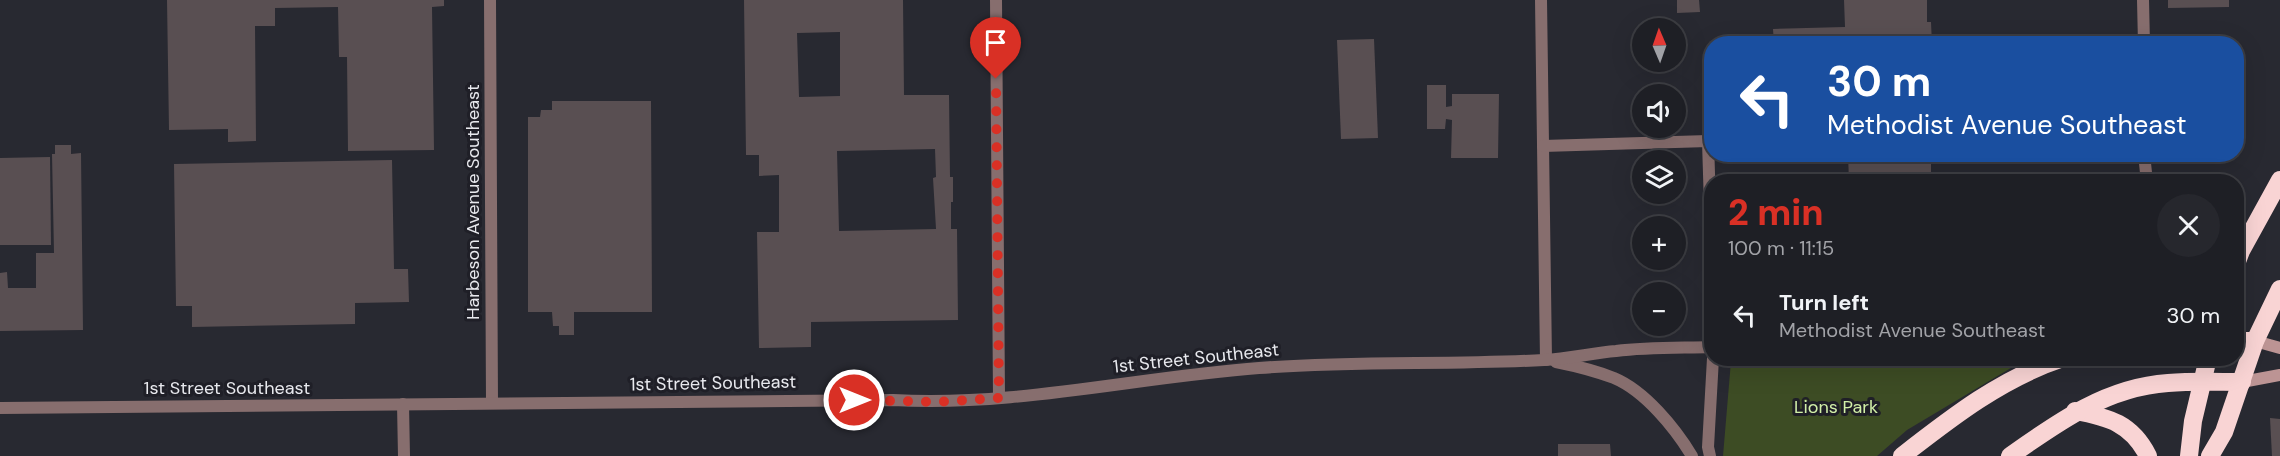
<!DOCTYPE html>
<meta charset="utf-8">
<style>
:root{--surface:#1e1f25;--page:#26272d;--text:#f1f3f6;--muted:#a1a2a7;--line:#3c3d42;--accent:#d93025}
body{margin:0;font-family:"DM Sans",sans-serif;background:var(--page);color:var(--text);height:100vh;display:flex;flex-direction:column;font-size:22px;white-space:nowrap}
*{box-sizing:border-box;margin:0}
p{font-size:20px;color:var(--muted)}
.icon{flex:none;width:33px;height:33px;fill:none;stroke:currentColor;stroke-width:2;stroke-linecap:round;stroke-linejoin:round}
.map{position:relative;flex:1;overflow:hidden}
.drawer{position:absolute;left:1704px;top:174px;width:540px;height:192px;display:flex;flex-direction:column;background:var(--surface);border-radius:24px;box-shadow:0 6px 24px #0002,0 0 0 2px var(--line)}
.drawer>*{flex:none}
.hud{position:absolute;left:1704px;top:36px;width:540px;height:126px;border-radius:24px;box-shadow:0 6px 24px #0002,0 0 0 2px var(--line);background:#1a4fa0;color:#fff;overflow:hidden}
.needle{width:39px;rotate:358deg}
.controls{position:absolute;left:1632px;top:18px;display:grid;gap:12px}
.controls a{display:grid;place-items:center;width:54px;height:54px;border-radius:50%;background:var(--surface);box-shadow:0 6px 24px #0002,0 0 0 2px var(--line);font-size:30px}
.pin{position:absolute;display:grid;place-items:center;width:51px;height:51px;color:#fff;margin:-62px -26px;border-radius:50% 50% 50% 0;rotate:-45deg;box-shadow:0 0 6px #0007}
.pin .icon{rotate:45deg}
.me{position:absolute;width:66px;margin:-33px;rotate:90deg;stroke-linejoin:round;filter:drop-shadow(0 0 4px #0008)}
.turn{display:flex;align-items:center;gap:21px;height:126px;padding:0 24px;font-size:27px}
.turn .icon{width:78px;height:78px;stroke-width:2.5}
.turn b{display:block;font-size:42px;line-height:51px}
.round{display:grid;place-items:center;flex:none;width:63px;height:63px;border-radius:32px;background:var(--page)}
.summary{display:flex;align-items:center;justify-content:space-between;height:102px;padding:0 24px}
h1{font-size:36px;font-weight:800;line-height:45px;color:var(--accent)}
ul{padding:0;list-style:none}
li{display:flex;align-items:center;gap:18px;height:78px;padding:0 24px}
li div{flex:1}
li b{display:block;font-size:22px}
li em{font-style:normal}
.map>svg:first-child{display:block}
.green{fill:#3d4c24}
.building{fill:#594f52;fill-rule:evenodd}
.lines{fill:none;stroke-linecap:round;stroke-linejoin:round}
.lane{stroke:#876e6e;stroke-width:12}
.street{stroke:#876e6e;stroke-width:12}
.secondary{stroke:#bc9494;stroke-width:12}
.highway{stroke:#f9d4d4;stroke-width:18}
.route{stroke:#d93025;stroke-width:10;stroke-dasharray:0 18}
.labels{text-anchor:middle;stroke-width:6;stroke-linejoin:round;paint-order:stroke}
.street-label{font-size:18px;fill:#e8e9ee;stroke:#1f1f27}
.park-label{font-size:18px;fill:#d2f0a8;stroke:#1f1f27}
</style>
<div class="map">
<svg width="2280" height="456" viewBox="0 0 2280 456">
<rect width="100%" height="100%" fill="#282931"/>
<polygon class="green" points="1734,359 1734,358 2026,359 1907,430 1877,456 1723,456 1731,361"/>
<g class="building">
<polygon points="167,0 444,0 444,6 432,7 434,150 348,151 347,57 339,57 338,7 275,8 275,26 255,26 256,141 228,142 228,129 169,130"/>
<path d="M744 0H903L904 95H949L950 177H953V202H951V229H957L958 320 811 322V347L759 348 757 232H779V175L759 176V155H746ZM840 32V96L799 97 797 33ZM935 149 936 177 933 178 936 229 839 231 837 151Z"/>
<polygon points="1677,0 1699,0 1700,12 1677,13"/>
<polygon points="1844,0 1927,0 1927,22 1931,22 1932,44 1774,44 1773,29 1845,27"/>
<polygon points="2168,0 2229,0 2229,7 2168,8"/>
<polygon points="1374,39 1378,138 1341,139 1337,40"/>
<polygon points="1427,85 1446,85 1446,107 1452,106 1452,94 1499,94 1498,158 1451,158 1452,120 1446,119 1445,129 1427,129"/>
<polygon points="552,101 651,101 652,312 574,312 574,335 559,335 559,326 553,326 552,312 528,312 528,117 540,117 541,110 552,110"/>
<polygon points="55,145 71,145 71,154 81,153 83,330 0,331 0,273 7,272 8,288 36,288 36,253 54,253 52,154 55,154"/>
<polygon points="1848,154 1931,154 1931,182 1849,182"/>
<polygon points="50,157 51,245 0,245 0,158"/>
<polygon points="392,160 394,269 408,269 409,302 355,303 355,324 192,327 192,306 176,306 174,164"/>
<polygon points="2270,418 2280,419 2280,456 2272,456"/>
<polygon points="1558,444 1610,444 1611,456 1558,456"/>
</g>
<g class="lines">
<g class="lane">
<polyline points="1541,0 1546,360"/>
<polyline points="1543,146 1708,141 1712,272"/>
</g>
<g class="street">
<polyline points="490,0 492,403"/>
<polyline points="996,0 999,398"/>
<polyline points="2143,0 2144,44"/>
<polyline points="2144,154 2147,182"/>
<path d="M1556 362C1576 366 1596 371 1614 378 1645 391 1675 428 1692 456"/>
<polyline points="403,404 404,456"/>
<path d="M0 408 893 400C1016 407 1137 377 1259 368 1354 361 1449 365 1544 360 1568 359 1592 353 1616 351 1648 347 1680 348 1712 347"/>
<polyline points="1710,456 1708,447 1713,358"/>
</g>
<g class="secondary">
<polyline points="2255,341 2280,348"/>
<polyline points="2242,382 2280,375"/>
</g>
<g class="highway">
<polyline points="2236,264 2241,251 2280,180"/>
<polyline points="2236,341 2255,341"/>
<path d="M2075 411C2109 417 2132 424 2148 456"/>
<path d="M1902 456C1952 417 2002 378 2063 358"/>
<path d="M2010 456C2058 422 2107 387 2168 383 2192 381 2217 382 2242 382"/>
<polyline points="2189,456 2193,421 2208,358"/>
<polyline points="2210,456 2224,432 2255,341 2280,289"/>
</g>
</g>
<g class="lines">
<polyline class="route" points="854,400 937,402 999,398 996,79"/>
</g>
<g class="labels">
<g class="street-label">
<text transform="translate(473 202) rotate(-90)" y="6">Harbeson Avenue Southeast</text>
<text transform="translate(1196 358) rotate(-6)" y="6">1st Street Southeast</text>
<text transform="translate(713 383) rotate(-1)" y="6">1st Street Southeast</text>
<text x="227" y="394">1st Street Southeast</text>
</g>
<g class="park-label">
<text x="1836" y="413">Lions Park</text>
</g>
</g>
</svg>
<div class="controls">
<a><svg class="needle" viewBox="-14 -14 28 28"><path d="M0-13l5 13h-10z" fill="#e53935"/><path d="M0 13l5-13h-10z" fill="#a1a2a7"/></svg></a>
<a><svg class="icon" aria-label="sound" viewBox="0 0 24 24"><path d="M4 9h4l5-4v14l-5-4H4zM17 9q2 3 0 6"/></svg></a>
<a><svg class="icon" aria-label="layers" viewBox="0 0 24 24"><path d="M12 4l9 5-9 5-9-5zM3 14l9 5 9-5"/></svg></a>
<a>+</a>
<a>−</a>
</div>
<div class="pin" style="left:996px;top:79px;background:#d93025"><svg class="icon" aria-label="arrive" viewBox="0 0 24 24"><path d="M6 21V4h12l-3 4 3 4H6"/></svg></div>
<svg class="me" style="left:854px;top:400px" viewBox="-20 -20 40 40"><circle r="17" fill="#d93025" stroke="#fff" stroke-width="3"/><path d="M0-11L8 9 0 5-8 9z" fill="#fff"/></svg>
<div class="hud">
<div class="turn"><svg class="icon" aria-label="left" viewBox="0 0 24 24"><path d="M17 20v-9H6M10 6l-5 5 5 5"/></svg><div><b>30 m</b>Methodist Avenue Southeast</div></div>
</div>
<section class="drawer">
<div class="summary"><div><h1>2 min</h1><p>100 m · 11:15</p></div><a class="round"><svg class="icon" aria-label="close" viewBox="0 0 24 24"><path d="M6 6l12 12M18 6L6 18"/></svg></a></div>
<ul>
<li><svg class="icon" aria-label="left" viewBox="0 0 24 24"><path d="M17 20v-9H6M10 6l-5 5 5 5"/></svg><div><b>Turn left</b><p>Methodist Avenue Southeast</p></div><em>30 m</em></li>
</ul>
</section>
</div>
